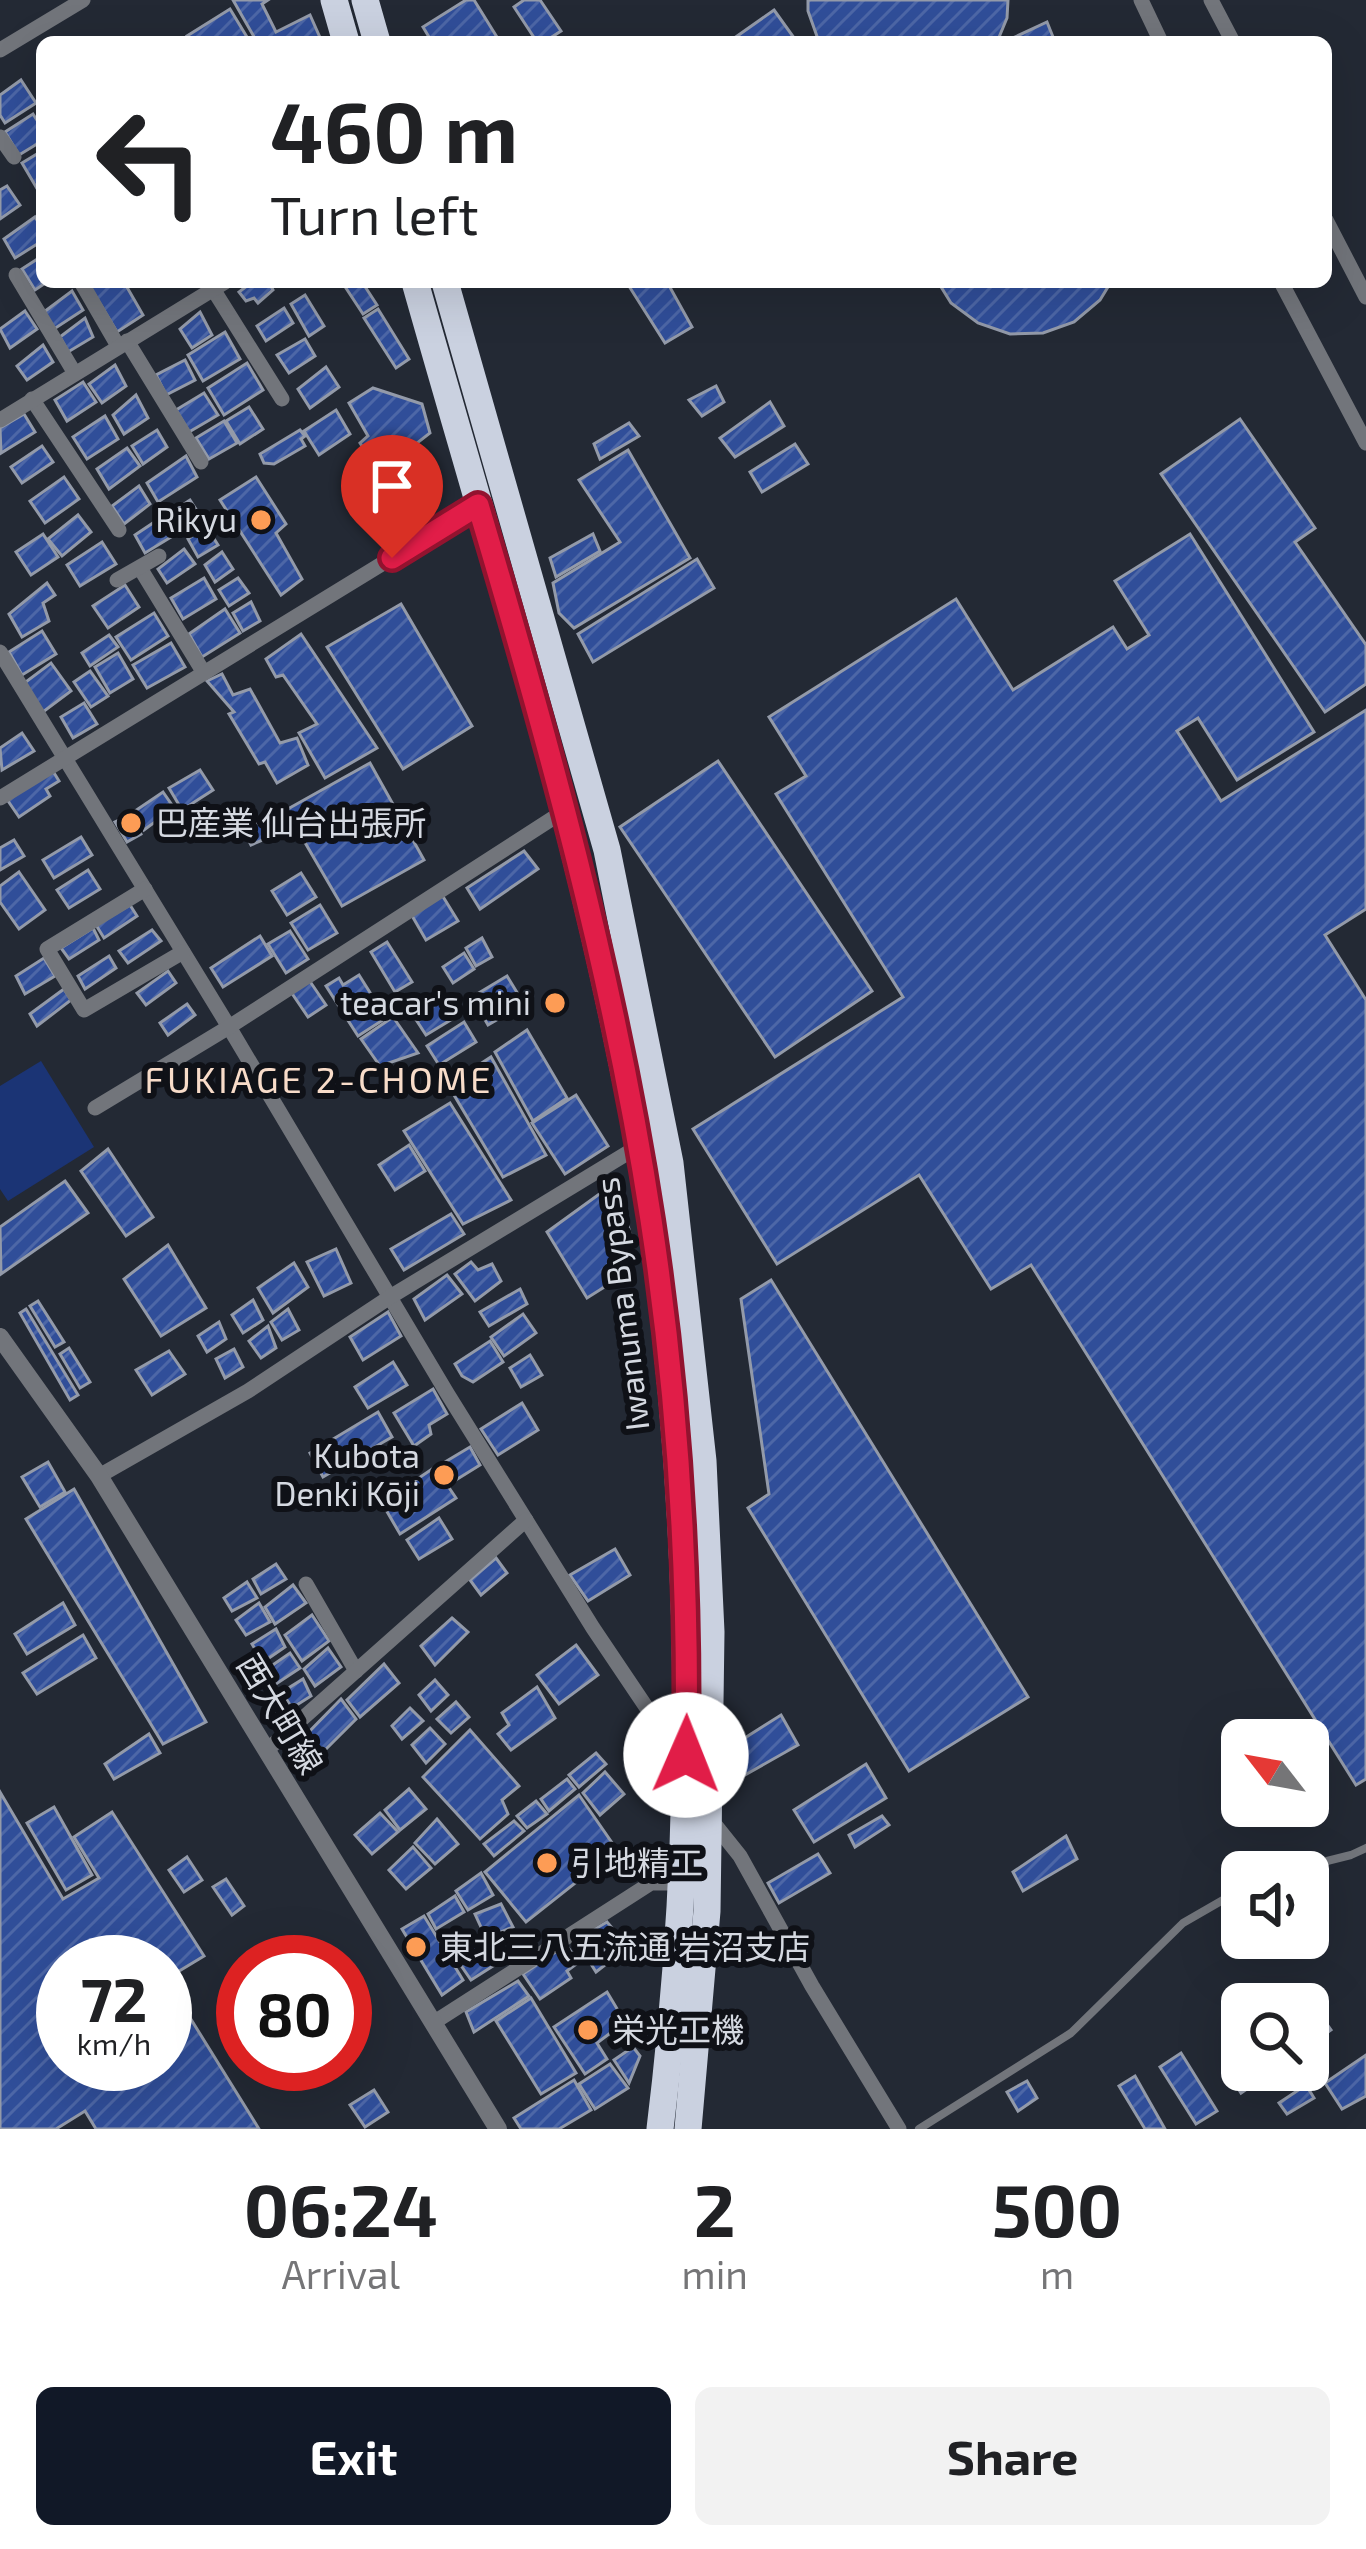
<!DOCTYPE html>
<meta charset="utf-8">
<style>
:root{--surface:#fff;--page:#f2f2f2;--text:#202124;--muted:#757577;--accent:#111827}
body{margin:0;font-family:"Exo 2","Noto Sans JP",sans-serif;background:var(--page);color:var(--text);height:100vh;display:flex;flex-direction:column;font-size:45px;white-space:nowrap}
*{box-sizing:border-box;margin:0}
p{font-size:39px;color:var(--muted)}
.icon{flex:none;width:66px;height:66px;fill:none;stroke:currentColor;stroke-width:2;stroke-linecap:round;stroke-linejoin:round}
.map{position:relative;height:2129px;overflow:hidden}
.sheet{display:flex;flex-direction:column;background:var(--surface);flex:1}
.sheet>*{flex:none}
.top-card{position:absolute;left:36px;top:36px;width:1296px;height:252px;border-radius:18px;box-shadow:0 12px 48px #0002;background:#fff;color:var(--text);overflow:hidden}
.needle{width:78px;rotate:301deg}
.tools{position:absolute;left:1221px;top:1719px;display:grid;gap:24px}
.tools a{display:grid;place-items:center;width:108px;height:108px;border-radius:18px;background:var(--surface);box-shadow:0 12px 48px #0002;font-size:60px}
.speed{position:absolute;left:36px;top:1935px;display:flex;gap:24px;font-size:60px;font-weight:700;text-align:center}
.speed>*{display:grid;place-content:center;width:156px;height:156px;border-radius:50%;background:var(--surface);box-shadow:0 12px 48px #0002;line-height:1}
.speed small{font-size:30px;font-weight:400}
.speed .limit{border:18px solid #d22;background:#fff;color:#111}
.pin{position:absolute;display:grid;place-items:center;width:102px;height:102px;color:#fff;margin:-123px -51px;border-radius:50% 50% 50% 0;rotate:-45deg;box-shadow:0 0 12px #0007}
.pin .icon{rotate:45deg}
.me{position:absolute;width:132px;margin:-66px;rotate:1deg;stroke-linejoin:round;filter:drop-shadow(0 0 9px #0008)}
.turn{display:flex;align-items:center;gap:42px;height:252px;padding:0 36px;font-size:54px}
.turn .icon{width:156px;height:156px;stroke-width:2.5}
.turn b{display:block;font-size:84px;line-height:102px}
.eta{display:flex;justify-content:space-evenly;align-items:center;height:204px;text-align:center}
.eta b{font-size:72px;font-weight:700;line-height:84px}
.primary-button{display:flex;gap:24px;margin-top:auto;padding:24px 36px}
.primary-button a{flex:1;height:138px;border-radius:18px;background:var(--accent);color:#fff;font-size:48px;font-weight:700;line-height:138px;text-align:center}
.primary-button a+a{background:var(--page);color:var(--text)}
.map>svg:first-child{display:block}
.grass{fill:#1b3475}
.building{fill:url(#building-hatch);stroke:#939aa9;stroke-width:3;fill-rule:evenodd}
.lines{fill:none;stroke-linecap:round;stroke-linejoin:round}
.service{stroke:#72757b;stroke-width:8}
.minor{stroke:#72757b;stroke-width:15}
.tertiary{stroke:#72757b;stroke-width:18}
.trunk{stroke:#cad1e0;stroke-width:27}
.route-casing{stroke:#92132f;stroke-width:30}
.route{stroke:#e11d48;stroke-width:21}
.poi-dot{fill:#fd9c55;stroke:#0f1117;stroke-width:4.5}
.labels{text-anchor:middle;stroke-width:12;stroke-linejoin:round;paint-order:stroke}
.poi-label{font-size:33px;fill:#d5d9e1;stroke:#0f1117;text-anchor:start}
.street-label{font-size:33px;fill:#d5d9e1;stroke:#0f1117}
.neighbourhood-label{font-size:36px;letter-spacing:3px;fill:#f8dcc9;stroke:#0f1117}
</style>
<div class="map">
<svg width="1366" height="2129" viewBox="0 0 1366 2129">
<defs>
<pattern id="building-hatch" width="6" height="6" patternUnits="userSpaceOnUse" patternTransform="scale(3)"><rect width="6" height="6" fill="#304e99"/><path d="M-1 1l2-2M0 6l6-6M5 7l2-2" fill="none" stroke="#4d67a7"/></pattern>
</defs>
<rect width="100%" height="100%" fill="#232934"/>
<polygon class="grass" points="41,1061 94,1147 8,1201 0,1189 0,1086"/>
<g class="building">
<polygon points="233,0 268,0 262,4 276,32 310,15 322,42 257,42"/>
<polygon points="466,0 474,0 500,42 432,42 423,27"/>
<polygon points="524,0 540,0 561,31 544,42 537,42 514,7"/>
<polygon points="808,0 1008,0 1007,18 997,42 819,42 808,11"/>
<polygon points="230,9 250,42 191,42 187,36"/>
<polygon points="774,10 797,42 735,42 733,39"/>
<polygon points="1047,22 1055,42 1015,42 1015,37"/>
<polygon points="21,80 36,103 5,123 0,115 0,95"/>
<polygon points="33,114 42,128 42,141 19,155 5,132"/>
<polygon points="42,151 42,197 22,163"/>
<polygon points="7,186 20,205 0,219 0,190"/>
<polygon points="35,217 42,228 42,241 15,258 4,239"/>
<polygon points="42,256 42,282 47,282 35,290 22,269"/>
<polygon points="87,282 124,282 143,315 117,332"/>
<polygon points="252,282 269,282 273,290 258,303 254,298 246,301 239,292"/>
<polygon points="342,282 362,282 377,305 363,314"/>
<polygon points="667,282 692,327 665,343 627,283"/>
<polygon points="938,282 1111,282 1100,300 1074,322 1043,333 1010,334 978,323 951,303"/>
<polygon points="72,291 83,310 54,329 44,312"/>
<polygon points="305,295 324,326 309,336 291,304"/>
<polygon points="284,308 293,323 266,341 257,326"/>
<polygon points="378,309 409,359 396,368 364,318"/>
<polygon points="25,311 37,329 10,348 0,329"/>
<polygon points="200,312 212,335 192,348 180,329"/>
<polygon points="85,318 93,337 68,352 60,337"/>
<polygon points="225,332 240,359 203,381 188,355"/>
<polygon points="305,339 315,356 289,373 277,355"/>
<polygon points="43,345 53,362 27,380 17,366"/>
<polygon points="185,360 195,380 166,395 156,375"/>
<polygon points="247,363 263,390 224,415 208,388"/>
<polygon points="115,365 126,386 102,403 89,384"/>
<polygon points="326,367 339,387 310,408 298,389"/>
<polygon points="83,382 96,402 67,421 55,400"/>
<polygon points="716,386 724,402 702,416 689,400"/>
<polygon points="373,388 422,404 430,433 408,450 430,487 414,498 426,522 415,530 360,443 368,436 349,403"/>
<polygon points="204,393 218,415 189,432 176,410"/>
<polygon points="136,395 148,418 124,434 113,415"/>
<polygon points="770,402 784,426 735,457 720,438"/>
<polygon points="249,407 263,429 240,444 226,421"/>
<polygon points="336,410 350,434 319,455 304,431"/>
<polygon points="24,414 35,432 1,453 0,428"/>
<polygon points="105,416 118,439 87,459 73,437"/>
<polygon points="1240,419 1315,528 1295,542 1366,645 1366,684 1325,712 1161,474"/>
<polygon points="224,421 237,443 209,459 196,438"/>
<polygon points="629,423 639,436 600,459 594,444"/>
<polygon points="157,430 167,447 143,464 132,446"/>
<polygon points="300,430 305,436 301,439 305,446 274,464 264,463 260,454"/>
<polygon points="795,444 808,464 762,492 750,472"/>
<polygon points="42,446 53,462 22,483 11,467"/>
<polygon points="127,448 140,466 109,489 97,469"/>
<polygon points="628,450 690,558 574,628 559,613 553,583 620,542 579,480"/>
<polygon points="186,456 197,477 158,502 147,483"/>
<polygon points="64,477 79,499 45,523 30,501"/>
<polygon points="256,477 286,524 276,533 302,579 281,595 220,500"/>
<polygon points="378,477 407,524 381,541 351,494"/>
<polygon points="139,486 150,504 124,524 112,506"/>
<polygon points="190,500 201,517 182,532 170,513"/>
<polygon points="78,515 91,532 62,556 48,539"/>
<polygon points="165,515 176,534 145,553 135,535"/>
<polygon points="206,526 218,545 198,557 188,539"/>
<polygon points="43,534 58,557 31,575 16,552"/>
<polygon points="593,534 600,551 556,577 550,558"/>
<polygon points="1190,534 1314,732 1237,780 1198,718 1177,731 1221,801 1366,710 1366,909 1325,935 1366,1000 1366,1779 1356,1785 1031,1265 991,1289 919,1175 777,1264 693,1129 903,997 776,794 806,776 769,717 956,599 1013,690 1113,627 1127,649 1149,635 1115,581"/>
<polygon points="102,542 116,564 80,586 67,565"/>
<polygon points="184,549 195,564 167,583 158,569"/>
<polygon points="222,552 233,569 215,582 205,565"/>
<polygon points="697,559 714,588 593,662 578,634"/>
<polygon points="204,578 216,599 183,619 171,598"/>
<polygon points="238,578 249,593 229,606 219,590"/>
<polygon points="47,583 55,595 43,603 49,621 22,637 9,614"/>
<polygon points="125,585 139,607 108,628 93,606"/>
<polygon points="251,602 260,621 243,631 233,613"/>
<polygon points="401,604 472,726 403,769 327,647"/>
<polygon points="225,609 240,633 202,657 189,634"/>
<polygon points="154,613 168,636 131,660 116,637"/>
<polygon points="42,631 56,654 22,675 9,652"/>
<polygon points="301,634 377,748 325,778 299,733 317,724 283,675 276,677 266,659"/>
<polygon points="109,635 118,647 90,666 82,653"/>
<polygon points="171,643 185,667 147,688 133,665"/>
<polygon points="118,653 133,679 110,693 95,667"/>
<polygon points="51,663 71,691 43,712 23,684"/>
<polygon points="90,671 108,696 91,707 74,682"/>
<polygon points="222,674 233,695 250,689 280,743 297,738 308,765 277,783 265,762 259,764 229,714 234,712 207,681"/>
<polygon points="84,703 97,724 73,738 61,717"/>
<polygon points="22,733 34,751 2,770 0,748"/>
<polygon points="718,761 872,991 775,1057 620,827"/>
<polygon points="370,763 424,860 342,906 286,810"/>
<polygon points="51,768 59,781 46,789 50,796 19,817 6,798"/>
<polygon points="200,770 213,790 182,810 169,788"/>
<polygon points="163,792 174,808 144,830 135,811"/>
<polygon points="132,814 141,834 127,842 115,822"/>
<polygon points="269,816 277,834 251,845 244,831"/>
<polygon points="81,837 92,855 54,878 43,860"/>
<polygon points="14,840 24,856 0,870 0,848"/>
<polygon points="524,851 538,869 480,909 467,888"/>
<polygon points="88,870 100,889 69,908 57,890"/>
<polygon points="19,872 45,910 19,929 0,902 0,886"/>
<polygon points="301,873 316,897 287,915 272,891"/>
<polygon points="442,895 458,921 426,940 411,914"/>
<polygon points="130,905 137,916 104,938 96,925"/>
<polygon points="320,905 337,933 308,950 291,923"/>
<polygon points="93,928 99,940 69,959 61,948"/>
<polygon points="152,930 161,941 128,963 119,951"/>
<polygon points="290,931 308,959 286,973 268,944"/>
<polygon points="260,936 272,956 223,987 211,968"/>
<polygon points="482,938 492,957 476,966 466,948"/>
<polygon points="387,942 412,982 395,992 371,952"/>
<polygon points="464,953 474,969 453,983 443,967"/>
<polygon points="109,956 116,968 85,989 78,976"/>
<polygon points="44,958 55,976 25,994 16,976"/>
<polygon points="168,971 176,983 146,1005 137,993"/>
<polygon points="359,975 386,1018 358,1036 326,986 339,978 343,985"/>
<polygon points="507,976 524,1004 488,1025 472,997"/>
<polygon points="309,980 326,1005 308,1017 291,992"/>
<polygon points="64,989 71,1000 37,1026 30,1014"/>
<polygon points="439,995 454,1018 426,1035 411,1012"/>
<polygon points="187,1004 195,1015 168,1035 160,1023"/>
<polygon points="393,1017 418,1053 380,1066 361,1039"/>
<polygon points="464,1022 476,1042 439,1065 427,1046"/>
<polygon points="527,1030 567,1098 533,1121 495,1052"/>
<polygon points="491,1057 546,1155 503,1177 448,1085"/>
<polygon points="576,1095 608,1146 565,1174 532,1123"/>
<polygon points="450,1103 511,1200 463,1224 404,1131"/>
<polygon points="409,1145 425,1171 395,1190 379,1165"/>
<polygon points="108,1149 153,1217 126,1236 81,1171"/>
<polygon points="65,1181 88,1213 1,1274 0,1227"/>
<polygon points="616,1182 630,1233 619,1246 630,1271 587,1298 547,1232"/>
<polygon points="451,1214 464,1234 404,1270 391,1249"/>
<polygon points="168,1245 206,1308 161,1336 124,1279"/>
<polygon points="336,1249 351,1283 324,1296 307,1262"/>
<polygon points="471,1262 478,1270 492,1264 501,1281 475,1301 455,1274"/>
<polygon points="294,1263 308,1287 273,1313 258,1288"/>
<polygon points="447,1275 462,1294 425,1320 414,1299"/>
<polygon points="771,1280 1028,1697 909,1771 748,1508 769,1494 741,1299"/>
<polygon points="520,1289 527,1304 489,1326 480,1312"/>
<polygon points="253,1300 263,1320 243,1333 232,1315"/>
<polygon points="38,1301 64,1342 55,1347 30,1306"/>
<polygon points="26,1309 78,1395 70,1400 20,1313"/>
<polygon points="288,1309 299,1330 282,1340 271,1322"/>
<polygon points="388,1312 401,1336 363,1360 350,1337"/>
<polygon points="523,1314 536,1333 504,1356 491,1337"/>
<polygon points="219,1322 226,1339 207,1352 198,1336"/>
<polygon points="268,1326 276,1348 261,1358 249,1341"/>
<polygon points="490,1341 503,1362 473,1382 462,1376 455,1364"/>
<polygon points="69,1348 90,1382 80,1388 60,1354"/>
<polygon points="234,1349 243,1367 225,1378 216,1359"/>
<polygon points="169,1351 185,1374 152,1395 136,1370"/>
<polygon points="530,1355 542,1375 521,1387 510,1368"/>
<polygon points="393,1362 407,1385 368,1408 355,1387"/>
<polygon points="433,1389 447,1414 429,1425 431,1434 414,1446 394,1413"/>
<polygon points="522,1403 538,1430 498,1455 481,1429"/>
<polygon points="378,1412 392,1437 323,1477 310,1453"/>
<polygon points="470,1447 480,1465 451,1483 440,1465"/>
<polygon points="48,1462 65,1492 40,1507 22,1477"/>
<polygon points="435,1467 456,1498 400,1534 382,1503"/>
<polygon points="74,1489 206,1722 163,1744 26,1519"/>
<polygon points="439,1518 452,1539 419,1559 407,1540"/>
<polygon points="615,1549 630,1575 588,1601 570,1575"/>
<polygon points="496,1558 507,1573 481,1595 470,1580"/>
<polygon points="276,1564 286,1579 261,1594 253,1579"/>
<polygon points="247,1582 257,1598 232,1611 224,1598"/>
<polygon points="293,1585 306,1603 275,1624 265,1607"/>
<polygon points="63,1603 75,1625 27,1654 15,1634"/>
<polygon points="259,1603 270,1622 246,1635 236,1620"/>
<polygon points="312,1615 329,1641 302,1661 285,1635"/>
<polygon points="452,1618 468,1632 435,1665 421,1646"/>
<polygon points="276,1629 285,1647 263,1662 252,1644"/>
<polygon points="83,1635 96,1658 37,1694 23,1673"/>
<polygon points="576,1645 598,1675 559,1704 537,1675"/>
<polygon points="328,1648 341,1667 315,1686 304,1669"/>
<polygon points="290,1653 300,1668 276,1684 267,1669"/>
<polygon points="384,1664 399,1683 360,1717 347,1700"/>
<polygon points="303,1679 311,1696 292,1708 282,1692"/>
<polygon points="435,1680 448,1695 431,1711 419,1695"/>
<polygon points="537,1687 555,1718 511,1750 498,1734 509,1725 502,1713"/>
<polygon points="341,1699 356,1719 319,1756 305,1736"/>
<polygon points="456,1702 469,1717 451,1733 437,1719"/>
<polygon points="410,1708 423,1721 402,1739 392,1726"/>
<polygon points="781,1715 798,1745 745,1775 733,1755 742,1750 740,1741"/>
<polygon points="430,1728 445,1744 426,1763 412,1745"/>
<polygon points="470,1730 519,1786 502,1800 508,1814 480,1839 423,1777"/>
<polygon points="149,1734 160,1753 114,1779 105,1764"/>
<polygon points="596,1753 606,1764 579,1787 569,1775"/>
<polygon points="866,1764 886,1798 814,1842 794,1810"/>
<polygon points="605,1772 624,1794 600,1815 583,1793"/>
<polygon points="567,1779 575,1789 549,1811 541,1799"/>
<polygon points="409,1789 426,1809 400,1830 385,1810"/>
<path d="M0 1792 63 1899 99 1878 74 1837 112 1812 204 1956 166 1979 259 2129H96L85 2111 56 2129H0ZM63 1962H165V2064H63Z"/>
<polygon points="579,1795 617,1850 526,1922 485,1872"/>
<polygon points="536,1801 547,1814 527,1828 517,1816"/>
<polygon points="54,1807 92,1875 66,1890 27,1823"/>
<polygon points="380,1813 398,1832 372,1854 355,1835"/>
<polygon points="882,1816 889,1825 855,1847 849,1835"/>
<polygon points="437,1819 458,1844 435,1864 415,1843"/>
<polygon points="514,1821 524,1831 494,1856 484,1844"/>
<polygon points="1066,1836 1077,1859 1023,1891 1013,1872"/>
<polygon points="413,1847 431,1868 406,1889 389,1870"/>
<polygon points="818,1854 830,1873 779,1903 768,1883"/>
<polygon points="187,1857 202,1880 184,1892 169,1870"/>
<polygon points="481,1873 493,1895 468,1910 456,1891"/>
<polygon points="226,1879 244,1906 232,1915 213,1887"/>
<polygon points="455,1896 464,1912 436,1929 428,1914"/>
<polygon points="501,1904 513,1927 486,1938 475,1914"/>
<polygon points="424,1916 463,1980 442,1995 402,1929"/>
<polygon points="607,1922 619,1936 603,1948 610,1961 596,1972 576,1940"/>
<polygon points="474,1935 493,1966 471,1980 451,1951"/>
<polygon points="566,1945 579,1962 567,1971 571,1978 540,1999 523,1974"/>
<polygon points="518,1981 529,1996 474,2032 466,2012"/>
<polygon points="607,1992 625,2022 597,2043 607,2059 585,2074 554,2027"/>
<polygon points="531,1998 576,2073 541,2094 496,2021"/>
<polygon points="1314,2006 1331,2030 1308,2046 1308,2010"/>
<polygon points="633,2047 640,2056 629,2083 614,2060"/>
<polygon points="1181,2053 1217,2111 1196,2124 1160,2067"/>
<polygon points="1366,2055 1366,2096 1342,2109 1325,2083"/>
<polygon points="1242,2056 1242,2070 1274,2070 1241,2093 1225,2067"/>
<polygon points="610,2064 628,2088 595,2109 579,2084"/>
<polygon points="1135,2076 1165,2129 1145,2129 1119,2086"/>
<polygon points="574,2080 591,2110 559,2129 521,2129 514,2118"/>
<polygon points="1027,2081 1037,2098 1018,2111 1007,2092"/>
<polygon points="1306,2085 1314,2098 1287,2114 1279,2103"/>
<polygon points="374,2090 388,2112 365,2127 350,2105"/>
</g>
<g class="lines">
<g class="service">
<polyline points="1283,1872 1351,1855 1366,1848"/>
<polyline points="919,2129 1071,2033 1183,1923 1242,1889"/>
</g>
<g class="minor">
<polyline points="1141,0 1161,42"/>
<polyline points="1211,0 1233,42"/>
<polyline points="0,50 83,0"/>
<polyline points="0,137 14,157"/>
<polyline points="1326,220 1366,297"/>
<polyline points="16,275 74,372"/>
<polyline points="81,282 118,346"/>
<polyline points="1281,282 1366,443"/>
<polyline points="213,289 282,399"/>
<polyline points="127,341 201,462"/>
<polyline points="32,399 119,530"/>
<polyline points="0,420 225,282"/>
<polyline points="140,568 204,673"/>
<polyline points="117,580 159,556"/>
<polyline points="0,652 229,1027 447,1393 593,1628 671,1744 685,1754"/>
<polyline points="0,798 478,505"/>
<polyline points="145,889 47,949 84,1010 183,952"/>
<polyline points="95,1108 229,1027 564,811"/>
<polyline points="99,1476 248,1391 390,1297 639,1146"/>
<polyline points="306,1584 356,1671"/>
<polyline points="267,1750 526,1520"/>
<polyline points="712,1821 740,1856 812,1986 899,2129"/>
<polyline points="433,2023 651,1883 681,1883"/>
</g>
<polyline class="tertiary" points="0,1337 99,1476 498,2129"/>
<g class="trunk">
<polyline points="334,0 346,42"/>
<polyline points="365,0 377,42"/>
<path d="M415 282C487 536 566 789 619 1048 631 1107 644 1166 652 1225 694 1526 697 1827 660 2129"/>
<polyline points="445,282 607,850 670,1163 703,1461 711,1632 707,1911 688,2129"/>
</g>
</g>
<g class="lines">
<defs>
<path id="route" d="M392 558 478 505C548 739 614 978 651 1220 678 1397 689 1577 686 1755"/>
</defs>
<use href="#route" class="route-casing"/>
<use href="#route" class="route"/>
</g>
<g class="poi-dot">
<circle cx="261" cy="520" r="12"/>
<circle cx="131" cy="823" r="12"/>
<circle cx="555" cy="1003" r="12"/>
<circle cx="444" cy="1475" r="12"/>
<circle cx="547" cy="1863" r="12"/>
<circle cx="416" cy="1947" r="12"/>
<circle cx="588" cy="2030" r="12"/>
</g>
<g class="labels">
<g class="poi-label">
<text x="237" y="532" text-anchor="end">Rikyu</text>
<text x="155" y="835">巴産業 仙台出張所</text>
<text x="531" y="1015" text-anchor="end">teacar's mini</text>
<text x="420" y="1468" text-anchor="end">Kubota<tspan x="420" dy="38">Denki Kōji</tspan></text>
<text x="571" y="1875">引地精工</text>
<text x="440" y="1959">東北三八五流通 岩沼支店</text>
<text x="612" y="2042">栄光工機</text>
</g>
<g class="street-label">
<text transform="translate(622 1304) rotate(-97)" y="12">Iwanuma Bypass</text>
<text transform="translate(280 1714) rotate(59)" y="12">西大町線</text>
</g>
<g class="neighbourhood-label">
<text x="319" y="1093">FUKIAGE 2-CHOME</text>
</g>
</g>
</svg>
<div class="tools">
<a><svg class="needle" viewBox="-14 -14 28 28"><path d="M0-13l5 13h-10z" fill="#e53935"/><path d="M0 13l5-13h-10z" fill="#757577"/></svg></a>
<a><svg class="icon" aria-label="sound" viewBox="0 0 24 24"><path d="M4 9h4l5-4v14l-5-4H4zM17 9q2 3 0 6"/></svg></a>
<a><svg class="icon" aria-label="search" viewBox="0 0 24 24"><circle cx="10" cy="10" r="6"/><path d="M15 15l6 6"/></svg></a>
</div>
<div class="speed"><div>72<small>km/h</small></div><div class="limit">80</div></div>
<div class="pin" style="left:392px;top:558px;background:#d93025"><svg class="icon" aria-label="arrive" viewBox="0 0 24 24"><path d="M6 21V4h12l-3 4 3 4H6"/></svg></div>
<svg class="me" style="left:686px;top:1755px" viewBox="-20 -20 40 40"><circle r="19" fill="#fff"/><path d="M0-13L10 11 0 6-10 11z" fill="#e11d48"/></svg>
<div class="top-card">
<div class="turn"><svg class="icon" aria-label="left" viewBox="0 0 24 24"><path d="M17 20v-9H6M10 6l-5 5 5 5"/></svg><div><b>460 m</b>Turn left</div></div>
</div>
</div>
<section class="sheet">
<div class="eta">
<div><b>06:24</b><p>Arrival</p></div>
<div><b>2</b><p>min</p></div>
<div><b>500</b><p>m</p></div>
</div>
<div class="primary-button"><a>Exit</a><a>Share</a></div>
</section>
